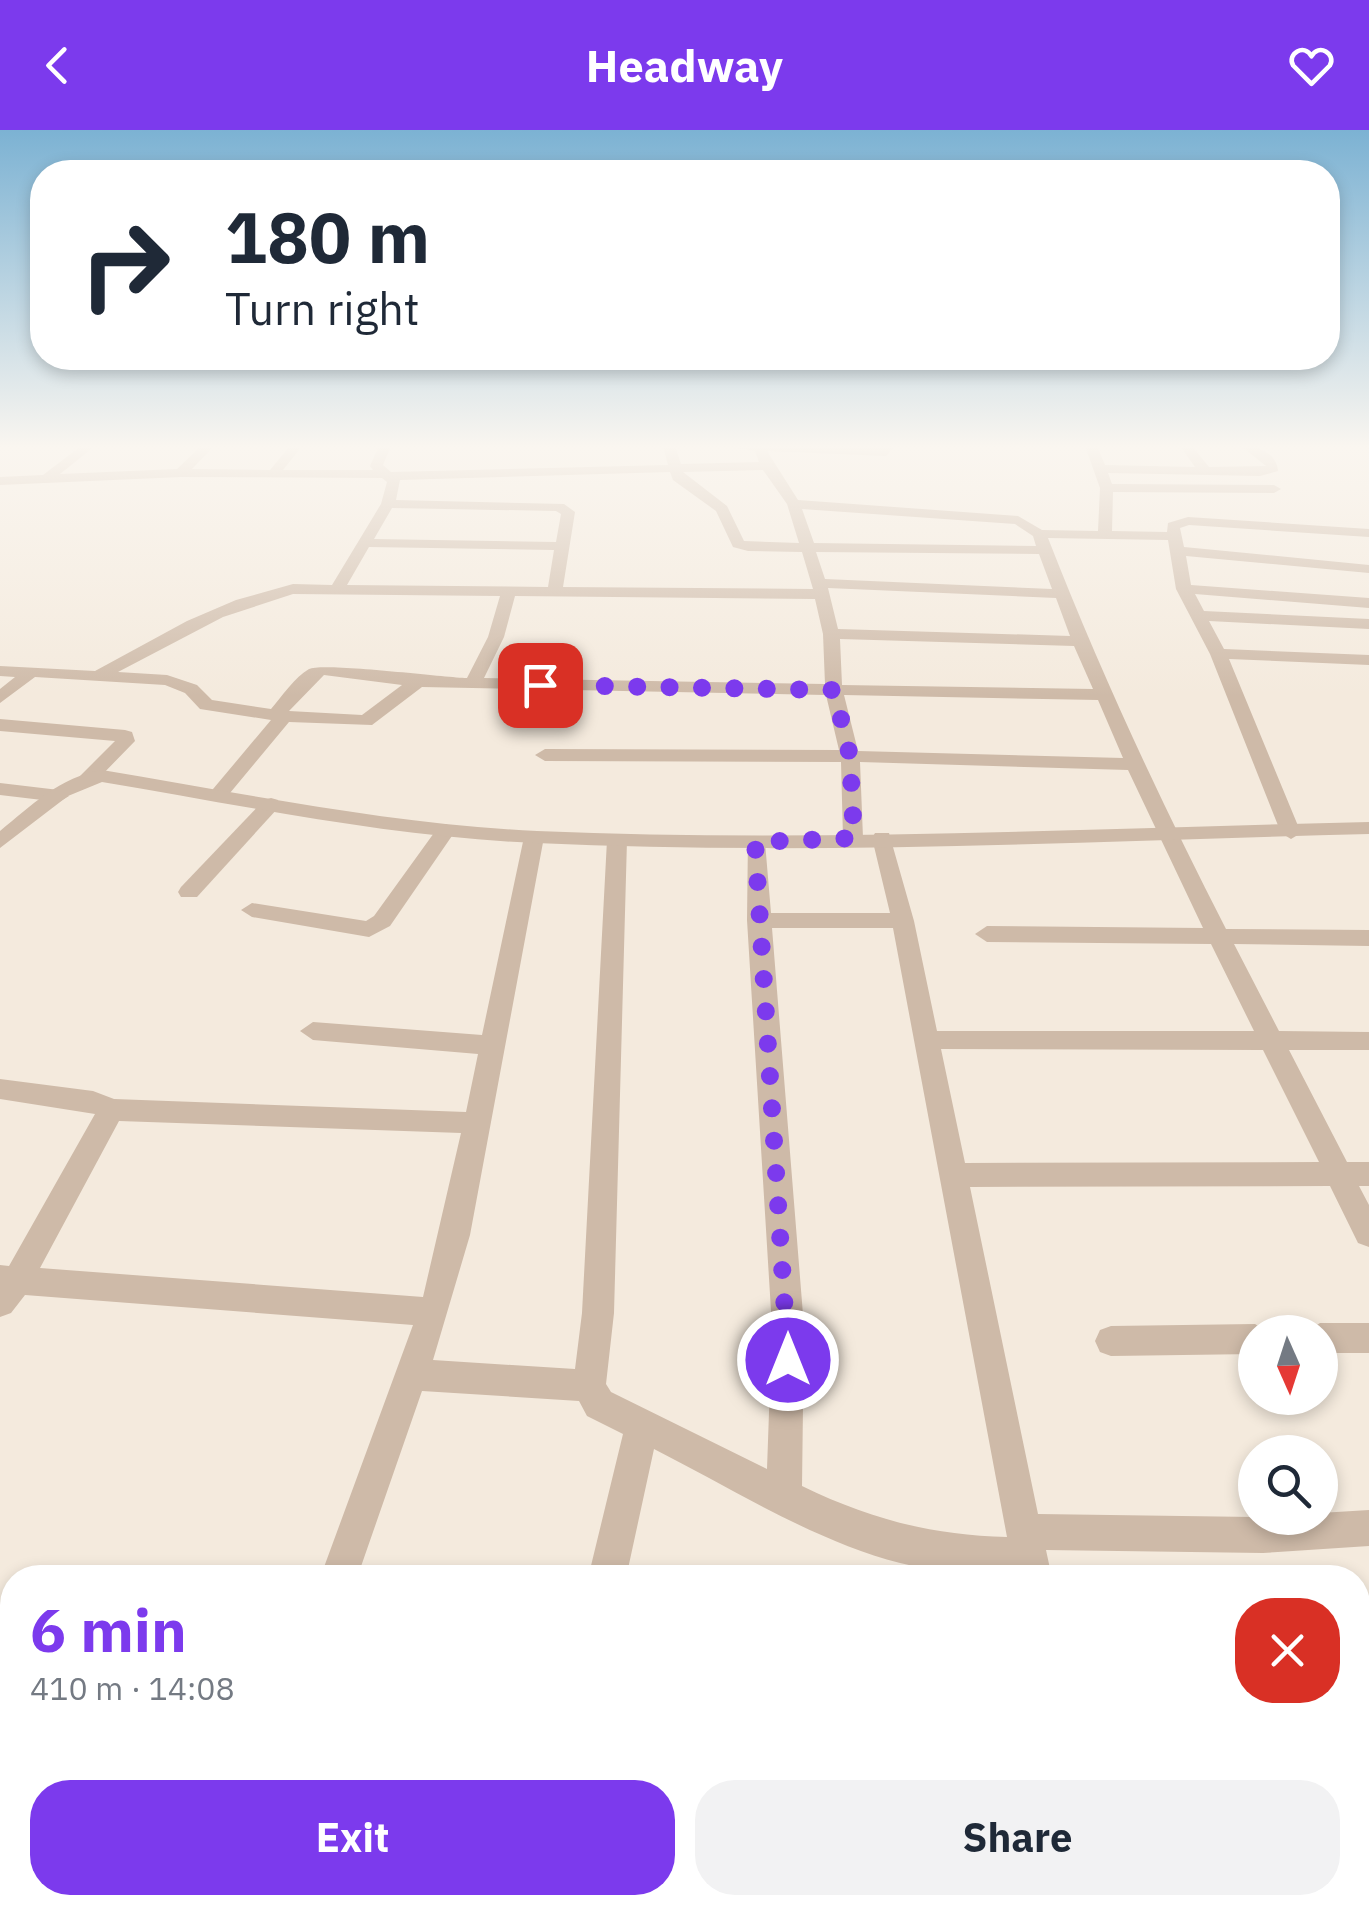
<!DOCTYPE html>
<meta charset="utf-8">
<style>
:root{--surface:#fff;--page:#f2f2f3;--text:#1f2937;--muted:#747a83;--accent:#7c3aed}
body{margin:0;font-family:"IBM Plex Sans",sans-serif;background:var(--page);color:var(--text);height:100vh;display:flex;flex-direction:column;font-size:38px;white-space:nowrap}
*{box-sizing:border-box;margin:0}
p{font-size:32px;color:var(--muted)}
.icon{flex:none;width:55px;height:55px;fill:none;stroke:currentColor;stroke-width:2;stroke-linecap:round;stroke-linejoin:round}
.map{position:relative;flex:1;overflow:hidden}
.panel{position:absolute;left:0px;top:1435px;width:1370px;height:350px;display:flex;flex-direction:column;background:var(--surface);border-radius:40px 40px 0 0;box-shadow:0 5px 15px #0003}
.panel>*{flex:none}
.hud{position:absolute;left:30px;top:30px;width:1310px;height:210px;border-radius:40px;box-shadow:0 5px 15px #0003;background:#fff;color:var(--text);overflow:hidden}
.needle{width:65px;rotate:177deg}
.fabs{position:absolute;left:1238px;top:1185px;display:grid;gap:20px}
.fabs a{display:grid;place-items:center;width:100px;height:100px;border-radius:50%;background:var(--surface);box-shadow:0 5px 15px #0003;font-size:50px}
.pin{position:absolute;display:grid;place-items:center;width:85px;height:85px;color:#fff;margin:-42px;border-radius:20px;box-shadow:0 5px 15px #0006}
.me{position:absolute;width:110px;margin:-55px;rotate:0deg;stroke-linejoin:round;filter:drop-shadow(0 0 8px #0008)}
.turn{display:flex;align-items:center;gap:35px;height:210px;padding:0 30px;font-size:45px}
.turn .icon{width:130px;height:130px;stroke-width:2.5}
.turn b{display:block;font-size:70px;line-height:85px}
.round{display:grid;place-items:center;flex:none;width:105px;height:105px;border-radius:40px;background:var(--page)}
.headline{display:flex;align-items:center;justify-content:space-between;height:170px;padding:0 30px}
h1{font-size:60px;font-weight:800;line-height:75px;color:var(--accent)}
.button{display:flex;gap:20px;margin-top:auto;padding:20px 30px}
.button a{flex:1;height:115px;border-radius:40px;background:var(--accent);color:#fff;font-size:40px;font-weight:800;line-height:115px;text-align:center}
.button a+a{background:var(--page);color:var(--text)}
header{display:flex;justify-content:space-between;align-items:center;height:130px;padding:0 30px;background:var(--accent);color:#fff;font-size:45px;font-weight:800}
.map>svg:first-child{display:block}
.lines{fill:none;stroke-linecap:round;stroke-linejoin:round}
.minor{fill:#cebaa8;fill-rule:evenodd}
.tertiary{fill:#cebaa8;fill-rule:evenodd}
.route{stroke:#7c3aed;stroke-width:18;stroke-dasharray:0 32.4}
</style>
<header><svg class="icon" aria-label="back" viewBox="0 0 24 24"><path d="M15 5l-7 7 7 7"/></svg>Headway<svg class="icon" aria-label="heart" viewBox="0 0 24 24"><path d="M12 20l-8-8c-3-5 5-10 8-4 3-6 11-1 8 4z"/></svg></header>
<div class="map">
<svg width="1369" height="1785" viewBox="0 0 1369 1785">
<rect width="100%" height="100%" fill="#f4eadd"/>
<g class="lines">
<g class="minor">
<path d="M81 316H95L60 344 177 339 201 316H214L192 339 270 340 290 316H302L283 340H373L370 336 379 316H391L383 335 391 342 668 335 663 316H675L681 334 759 332 755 321 726 316H895L886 326 767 321 798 370 1018 386 1042 400 1098 401 1100 358 1085 316H1097L1105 335 1195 337 1180 316H1192L1209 337 1266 336 1241 316C1258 316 1277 323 1278 341L1260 346 1108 343 1112 354 1274 355 1281 359 1274 363 1113 362 1112 401 1167 402 1168 393 1188 387 1369 399V407L1189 395 1180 398 1184 417 1369 435V443L1186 426 1191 455 1369 468V478L1195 464 1204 481 1369 489V499L1209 491 1224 519 1369 525V535L1229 529 1301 703 1291 709 1281 703 1210 524 1176 459 1168 410 1048 408C1101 544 1160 670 1226 799L1369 800V816L1234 814 1279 901 1369 902V920H1289L1347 1032H1369V1056H1359L1369 1075V1117L1358 1113 1330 1056 970 1057 1038 1384 1320 1388V1383L1369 1380V1416L1263 1423 1046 1420 1052 1448C1003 1448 950 1445 900 1433 814 1411 733 1359 654 1319L626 1448H588L623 1304 587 1286 579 1271 422 1261 357 1448H320L413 1195 25 1165 11 1183 0 1187V1135L9 1136 95 984 0 969V949L93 961 114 969 466 982 478 924 313 910 300 901 313 892 482 905 524 707 534 701 544 707 470 1105 433 1230 575 1239 582 1183 607 710 617 704 624 705 627 710 614 1183 606 1254 611 1262 767 1339 772 1197 747 790 748 707 755 706 765 712 771 783H890L872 708 875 703H889L914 791 937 901H1254L1211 814 987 812 975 804 987 796 1203 798 1128 640 860 632 863 708 853 714 843 708 841 632 545 631 535 625 545 619 839 620 826 565 422 557 372 595 289 592 225 669 218 671 208 665 271 590 200 579 185 563 165 555 35 547 0 573V559L15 547 0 546V536L95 541 187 491 236 470 293 454 332 455 381 374 387 352 382 348 181 347 0 355V347L43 345ZM763 340 787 374 799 413 744 411 727 376 683 342ZM670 342 673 350 716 381 733 417 748 421 802 422 813 459 563 457 575 382 564 374 396 370 400 350ZM392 378 556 381 561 384 556 412 374 409ZM802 379 1015 394 1033 406 1036 416 814 413ZM369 417 554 420 548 457 347 455ZM816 422 1039 424 1052 459 825 449ZM828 458 1056 468 1070 506 838 499ZM293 464 500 466 488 507 467 548C441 547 322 532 309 539 295 547 282 566 271 579L212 570 197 555 167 545 118 542 223 487ZM515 466 815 469 823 504 825 554 484 548 504 507ZM840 509 1074 516 1093 559 842 555ZM324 545 402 555 362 585 289 581ZM844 565 1098 570 1123 628 858 621ZM772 798H893L1007 1407C931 1405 870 1389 802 1356L804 1197ZM941 919 1263 920 1319 1032 965 1033ZM119 991 461 1003 423 1167 40 1138Z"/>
<polygon points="0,589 125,600 132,602 135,611 97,650 90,652 80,646 115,611 0,601"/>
<polygon points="0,653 59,660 69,666 59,672 0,665"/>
<polygon points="271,668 278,670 278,678 197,767 181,767 178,762 181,757 264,670"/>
<polygon points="446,694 456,700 390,796 369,807 252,787 241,780 252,773 366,791 374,786 439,696"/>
<polygon points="1320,1193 1369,1193 1369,1223 1320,1223 1320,1202 1306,1202"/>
<polygon points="1255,1194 1268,1202 1255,1202 1255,1224 1111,1226 1100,1222 1095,1211 1100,1200 1111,1196"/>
<polygon points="198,1772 242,1772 238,1785 194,1785"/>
<polygon points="528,1772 572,1772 570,1785 526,1785"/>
<rect x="803" y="1772" width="44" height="13"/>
</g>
<g class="tertiary">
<path d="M102 640C246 664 390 694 537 701 814 713 1092 698 1369 692V704C1092 711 813 726 536 713 390 707 246 676 102 652L68 666 0 718V701C32 675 60 647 102 640Z"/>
<polygon points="1369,1754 1369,1785 1318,1785 1323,1772 1358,1772 1358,1757"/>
</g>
</g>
<linearGradient id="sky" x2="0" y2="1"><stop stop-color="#7cb2d3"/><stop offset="0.56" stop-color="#faf6f0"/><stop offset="1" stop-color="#faf6f0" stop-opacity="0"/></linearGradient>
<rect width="1369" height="566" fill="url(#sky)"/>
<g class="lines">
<polyline class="route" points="540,555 834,560 850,626 854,708 755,712 788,1230"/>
</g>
</svg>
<div class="fabs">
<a><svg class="needle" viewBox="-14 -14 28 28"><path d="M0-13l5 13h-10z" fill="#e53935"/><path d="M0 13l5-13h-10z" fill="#747a83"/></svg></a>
<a><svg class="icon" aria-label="search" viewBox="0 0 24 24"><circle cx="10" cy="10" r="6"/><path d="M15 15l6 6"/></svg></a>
</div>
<div class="pin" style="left:540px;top:555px;background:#d93025"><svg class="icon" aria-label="arrive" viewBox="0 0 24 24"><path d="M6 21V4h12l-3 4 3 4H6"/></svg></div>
<svg class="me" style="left:788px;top:1230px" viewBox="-20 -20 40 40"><circle r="17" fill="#7c3aed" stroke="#fff" stroke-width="3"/><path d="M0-11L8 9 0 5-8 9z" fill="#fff"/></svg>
<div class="hud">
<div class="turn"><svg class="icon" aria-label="right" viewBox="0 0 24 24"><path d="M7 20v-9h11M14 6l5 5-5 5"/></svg><div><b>180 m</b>Turn right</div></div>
</div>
<section class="panel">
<div class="headline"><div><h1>6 min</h1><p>410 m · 14:08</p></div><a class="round" style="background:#d93025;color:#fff"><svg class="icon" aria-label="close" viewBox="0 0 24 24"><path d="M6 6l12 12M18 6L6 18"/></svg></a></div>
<div class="button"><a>Exit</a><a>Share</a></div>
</section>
</div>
